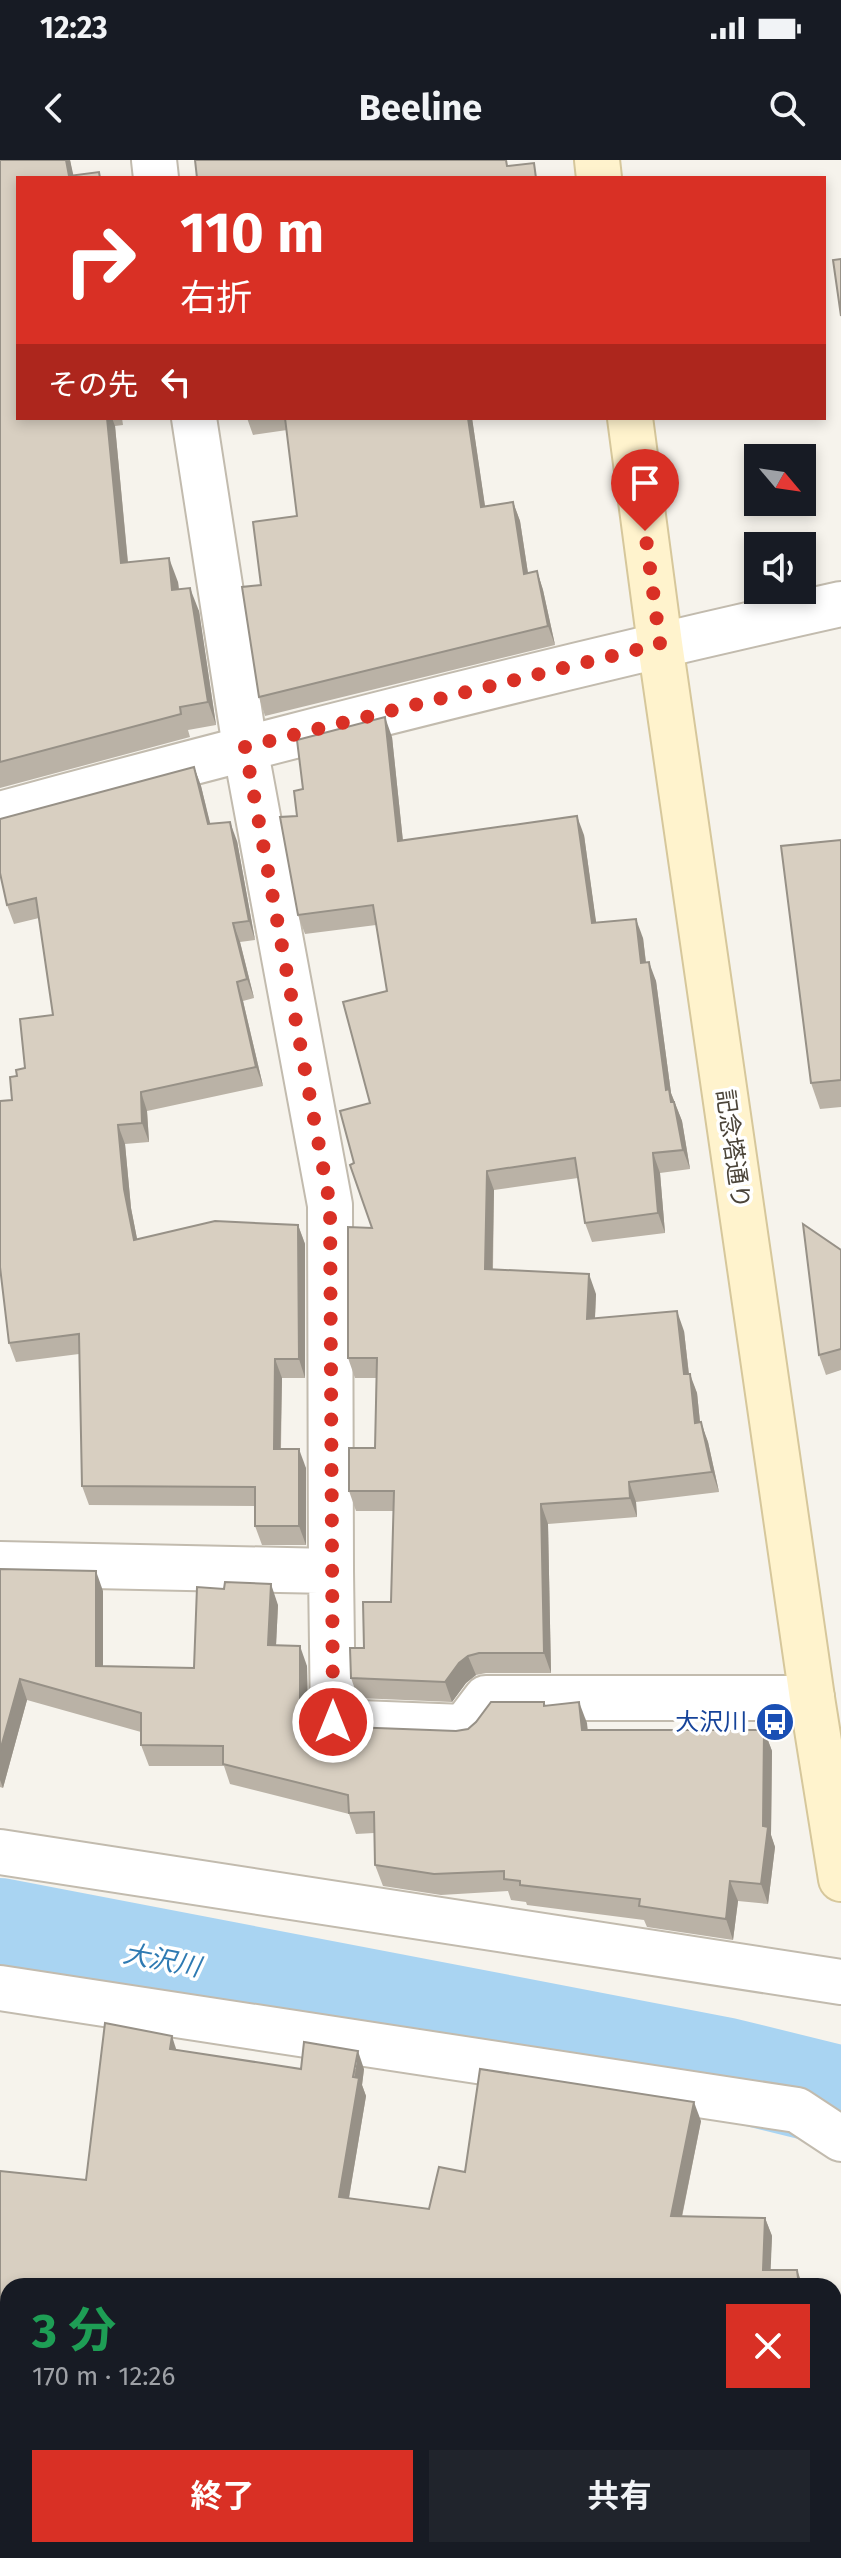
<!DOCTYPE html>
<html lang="ja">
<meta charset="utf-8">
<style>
:root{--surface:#171b24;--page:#20242c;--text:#f1f3f6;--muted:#9ea1a6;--accent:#d93025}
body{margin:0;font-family:"Fira Sans","Noto Sans JP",sans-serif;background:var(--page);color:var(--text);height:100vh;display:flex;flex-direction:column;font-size:30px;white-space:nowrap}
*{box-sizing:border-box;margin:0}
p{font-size:26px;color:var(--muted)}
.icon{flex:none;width:44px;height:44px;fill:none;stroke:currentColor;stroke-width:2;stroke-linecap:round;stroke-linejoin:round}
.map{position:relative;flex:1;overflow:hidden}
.details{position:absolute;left:0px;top:2118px;width:842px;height:280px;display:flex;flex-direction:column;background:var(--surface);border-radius:24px 24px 0 0;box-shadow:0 4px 12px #0003}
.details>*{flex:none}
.banner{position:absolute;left:16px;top:16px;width:810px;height:244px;border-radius:0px;box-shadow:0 4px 12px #0003;background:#d93025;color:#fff;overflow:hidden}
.needle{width:52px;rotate:119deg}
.tools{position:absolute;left:744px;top:284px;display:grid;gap:16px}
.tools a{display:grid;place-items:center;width:72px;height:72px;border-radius:0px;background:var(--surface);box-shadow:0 4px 12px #0003;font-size:40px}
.pin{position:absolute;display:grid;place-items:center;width:68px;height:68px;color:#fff;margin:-82px -34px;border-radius:50% 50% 50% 0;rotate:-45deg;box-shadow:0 0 8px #0007}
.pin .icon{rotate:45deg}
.me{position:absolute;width:88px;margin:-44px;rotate:0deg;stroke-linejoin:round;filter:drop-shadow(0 0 6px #0008)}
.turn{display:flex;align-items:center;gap:28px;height:168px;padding:0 32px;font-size:36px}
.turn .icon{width:104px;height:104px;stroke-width:2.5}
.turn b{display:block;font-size:56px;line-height:68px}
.then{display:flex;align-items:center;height:76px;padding:0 32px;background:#0003;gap:16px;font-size:30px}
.round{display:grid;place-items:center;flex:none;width:84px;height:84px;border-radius:0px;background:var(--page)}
.head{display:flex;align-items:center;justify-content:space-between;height:136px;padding:0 32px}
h1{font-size:48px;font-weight:700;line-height:60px;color:#1e9e55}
.cta{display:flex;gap:16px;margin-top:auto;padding:16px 32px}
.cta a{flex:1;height:92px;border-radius:0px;background:var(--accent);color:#fff;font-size:32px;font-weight:700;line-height:92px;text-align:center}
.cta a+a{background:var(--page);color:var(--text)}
.status{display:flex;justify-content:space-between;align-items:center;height:56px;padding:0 40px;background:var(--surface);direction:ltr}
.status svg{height:22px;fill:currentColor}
header{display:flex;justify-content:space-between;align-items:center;height:104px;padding:0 32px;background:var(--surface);font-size:36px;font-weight:700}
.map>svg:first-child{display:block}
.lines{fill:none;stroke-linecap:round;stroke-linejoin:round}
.river{stroke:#a9d4f2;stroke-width:102}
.street-casing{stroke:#c2bbae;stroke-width:48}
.secondary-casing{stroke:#d6c79b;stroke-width:48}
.street{stroke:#fff;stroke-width:44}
.secondary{stroke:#fff3cd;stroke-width:44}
.wall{fill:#bab2a6}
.shaded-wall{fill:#979187}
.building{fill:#d8cfc1;stroke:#979187;stroke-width:2}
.route{stroke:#d93025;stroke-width:14;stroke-dasharray:0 25.2}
.labels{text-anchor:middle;stroke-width:7;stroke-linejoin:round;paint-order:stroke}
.street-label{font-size:24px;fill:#4b4439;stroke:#fff}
.transit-label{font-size:24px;fill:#164399;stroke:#fff;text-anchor:end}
.water-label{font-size:26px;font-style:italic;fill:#2e7ab2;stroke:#fff}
</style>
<div class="status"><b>12:23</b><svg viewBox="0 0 49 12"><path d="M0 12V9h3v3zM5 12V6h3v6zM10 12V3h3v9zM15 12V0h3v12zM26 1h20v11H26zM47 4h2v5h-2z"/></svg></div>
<header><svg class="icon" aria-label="back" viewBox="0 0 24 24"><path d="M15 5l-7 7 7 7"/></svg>Beeline<svg class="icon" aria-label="search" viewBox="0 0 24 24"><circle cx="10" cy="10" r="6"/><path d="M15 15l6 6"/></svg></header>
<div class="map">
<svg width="841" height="2398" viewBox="0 0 841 2398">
<rect width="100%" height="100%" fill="#f6f3ec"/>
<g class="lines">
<polyline class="river" points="0,1769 723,1908 841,1937"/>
<defs>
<g id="street">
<polyline points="154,0 156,18"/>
<polyline points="194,258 245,587 330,1045 331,1411"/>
<path d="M0 654C279 578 559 507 841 444"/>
<polyline points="0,1404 331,1411 333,1562 464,1567 486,1538 812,1538"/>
<polyline points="0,1692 841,1822"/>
<polyline points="0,1828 797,1950 841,1979"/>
<polyline points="0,2201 8,2202"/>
<polyline points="834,2234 841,2234"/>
<polyline points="0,2380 3,2398"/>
<polyline points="429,2390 430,2398"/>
</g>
<g id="secondary">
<polyline points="597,0 599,18"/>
<polyline points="630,258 660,484 812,1538 841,1719"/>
</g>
</defs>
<use href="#street" class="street-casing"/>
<use href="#secondary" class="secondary-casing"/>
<use href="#street" class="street"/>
<use href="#secondary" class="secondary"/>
</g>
<g class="wall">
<polygon points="0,0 70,0 73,16 18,258 122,258 123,265 115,266 128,402 178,422 179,429 199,451 216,565 188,570 190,577 0,628"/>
<polygon points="247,258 472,258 485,347 513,342 520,361 528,413 537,411 543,430 555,485 265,556 259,537 261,425 297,356 287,270 253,275"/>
<polygon points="392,577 403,681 584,675 596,763 643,778 646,802 656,821 671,933 682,961 690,1009 660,1013 665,1073 592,1082 585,1063 578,1018 494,1030 493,1109 596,1134 595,1158 684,1171 689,1214 697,1233 700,1262 708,1282 719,1332 636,1342 637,1357 548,1364 551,1513 486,1513 476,1515 466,1523 452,1542 358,1538 351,1518 364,1488 391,1442 394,1351 356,1351 349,1331 375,1288 376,1218 355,1218 348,1198 372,1068 354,1003 370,943 387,831 376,765 305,774 298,755 297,656 303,629"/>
<polygon points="194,607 201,626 210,664 237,681 255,780 240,782 254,838 243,841 263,926 147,951 149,982 125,984 131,1048 137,1079 298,1065 305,1084 305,1218 282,1218 281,1289 306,1308 306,1385 262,1385 255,1366 255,1346 89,1345 82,1326 79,1194 16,1202 9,1183 12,940 17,916 25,908 53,855 39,758 14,764 7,745"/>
<polygon points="841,680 841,947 820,949 811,923"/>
<polygon points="841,1090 841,1210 826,1215 819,1195"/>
<polygon points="0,1409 103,1431 103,1506 194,1508 278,1445 276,1485 307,1506 308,1558 312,1562 324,1566 456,1571 468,1569 544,1542 546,1546 587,1563 587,1570 764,1570 772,1591 771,1675 775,1687 768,1744 738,1741 733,1780 647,1767 644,1760 527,1745 526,1742 511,1740 508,1731 441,1735 383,1726 375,1705 374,1673 356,1674 349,1654 230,1624 224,1606 149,1606 141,1585 141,1572 27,1540 3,1628 0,1627"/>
<polygon points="176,1890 301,1909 364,1909 362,1925 366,1936 349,2038 429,2049 465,2012 701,1961 682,2057 765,2058 772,2076 770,2110 8,2126 8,2177 0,2178 0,2011 86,2020"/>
<polygon points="8,2207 8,2312 0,2313 0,2208"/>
<polygon points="834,2379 836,2398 698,2398 698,2397 688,2398 463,2398 462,2390 834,2390"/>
<polygon points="363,2390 364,2398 36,2398"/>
</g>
<g class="shaded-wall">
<polygon points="66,0 70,0 74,18 69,18"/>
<polygon points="107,258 112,258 115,266 130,426 121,403"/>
<polygon points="468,258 472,258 488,366 481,347"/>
<polygon points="513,342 520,361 531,433 524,414"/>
<polygon points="169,398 178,422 181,453 172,430"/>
<polygon points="537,411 543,430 555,485 548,466"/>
<polygon points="190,428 199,451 216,565 208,542"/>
<polygon points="385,557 392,577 405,701 398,681"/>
<polygon points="194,607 201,626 215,683 208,664"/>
<polygon points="577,656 584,675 599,783 592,763"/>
<polygon points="230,662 237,681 255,780 249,761"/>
<polygon points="636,759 643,778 648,822 641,803"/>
<polygon points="233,763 240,782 254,838 247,819"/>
<polygon points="649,802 656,821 671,933 682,961 690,1009 683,990 666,930"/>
<polygon points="237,822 243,841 263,926 256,907"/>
<polygon points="141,932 147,951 149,982 142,963"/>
<polygon points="118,965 125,984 131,1048 141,1099 134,1080 124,1029"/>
<polygon points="653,993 660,1013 665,1073 658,1053"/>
<polygon points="487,1011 494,1030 492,1129 485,1109"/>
<polygon points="298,1065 305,1084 305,1218 299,1199"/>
<polygon points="589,1114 596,1134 594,1178 587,1159"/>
<polygon points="677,1151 684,1171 691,1234 684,1214"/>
<polygon points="275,1199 282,1218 280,1308 274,1289"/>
<polygon points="690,1214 697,1233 702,1282 695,1263"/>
<polygon points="701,1262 708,1282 719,1332 712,1312"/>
<polygon points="299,1289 306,1308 306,1385 299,1366"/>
<polygon points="629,1322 636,1342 637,1357 630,1338"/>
<polygon points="541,1344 548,1364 551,1513 544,1493"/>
<polygon points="96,1411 103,1431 103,1527 96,1506"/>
<polygon points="271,1424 278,1445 275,1506 268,1485"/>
<polygon points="300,1486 307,1506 308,1562 304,1553 300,1542"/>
<polygon points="468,1496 476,1515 466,1523 452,1542 445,1522 459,1503"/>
<polygon points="20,1519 27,1540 3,1628 0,1620 0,1591"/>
<polygon points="579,1542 587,1563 590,1591 582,1570"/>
<polygon points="764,1570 772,1591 771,1675 775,1687 768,1744 761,1724"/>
<polygon points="730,1721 738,1741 733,1780 726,1759"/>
<polygon points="172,1876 178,1895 170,1889"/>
<polygon points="358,1891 364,1909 362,1925 366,1936 346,2055 339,2037"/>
<polygon points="694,1942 701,1961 678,2075 671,2056"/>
<polygon points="765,2058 772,2076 770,2126 763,2110"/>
<polygon points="797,2110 803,2126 799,2126"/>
<polygon points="834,2379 836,2398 832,2398 831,2390 834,2390"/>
<polygon points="359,2390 363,2390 364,2398 361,2398"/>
</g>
<g class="building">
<polygon points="0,0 66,0 69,16 99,12 100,18 18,18 18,258 107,258 121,403 169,398 172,430 190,428 208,542 180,547 181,554 0,602"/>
<polygon points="195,0 506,0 507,6 534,3 536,18 197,18"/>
<polygon points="841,99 841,156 833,100"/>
<polygon points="285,258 468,258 481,347 513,342 524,414 537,411 548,466 259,537 242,427 261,425 253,362 297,356"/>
<polygon points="385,557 398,681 577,656 592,763 636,759 641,803 649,802 666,930 669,929 671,942 674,942 683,990 653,993 658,1053 585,1063 575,998 487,1011 485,1109 589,1114 587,1159 677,1151 684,1214 690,1214 695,1263 701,1262 712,1312 629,1322 630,1338 541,1344 544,1493 479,1493 468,1496 459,1503 445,1522 351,1518 350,1488 364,1488 363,1442 391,1442 394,1331 349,1331 349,1288 375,1288 377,1198 348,1198 348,1067 372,1068 350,1005 354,1003 340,951 370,943 343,842 387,831 373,745 298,755 280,657 297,656 294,631 303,629 297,580"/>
<polygon points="194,607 208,664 230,662 249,761 233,763 247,819 237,822 256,907 141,932 142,963 118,965 124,1029 134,1080 215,1061 298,1065 299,1199 275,1199 274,1289 299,1289 299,1366 255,1366 255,1327 82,1326 79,1174 9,1183 0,1107 0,941 12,940 10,917 17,916 16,910 25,908 20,859 53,855 36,738 7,745 0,713 0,659"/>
<polygon points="841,680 841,920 811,923 781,686"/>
<polygon points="803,1064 841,1090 841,1189 819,1195"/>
<polygon points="0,1409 96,1411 96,1506 194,1508 197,1427 224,1429 225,1422 271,1424 268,1485 300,1486 300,1542 304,1553 312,1562 324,1566 456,1571 468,1569 476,1562 491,1542 544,1542 544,1546 579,1542 582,1570 764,1570 763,1666 768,1667 761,1724 730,1721 726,1759 639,1746 640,1739 520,1725 520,1721 504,1719 504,1711 434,1714 375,1705 374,1652 349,1653 348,1635 223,1604 223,1586 141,1585 141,1553 20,1519 0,1591"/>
<polygon points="105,1863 172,1876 170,1889 301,1909 304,1882 358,1891 353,1917 359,1918 339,2037 429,2049 439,2007 465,2012 480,1909 694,1942 671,2056 765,2058 763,2110 797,2110 799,2126 8,2126 8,2160 0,2159 0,2011 86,2020"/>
<polygon points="8,2207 8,2292 0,2293 0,2208"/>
<polygon points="35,2390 359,2390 359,2393 318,2398 36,2398"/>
<polygon points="462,2390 613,2390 561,2398 463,2398"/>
<polygon points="697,2390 831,2390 832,2398 698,2398"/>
</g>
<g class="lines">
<polyline class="route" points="333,1562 330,1045 245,587 660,484 645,371"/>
</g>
<defs>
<symbol id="bus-disc" viewBox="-11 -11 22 22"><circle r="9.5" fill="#1a4fb4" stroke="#fff"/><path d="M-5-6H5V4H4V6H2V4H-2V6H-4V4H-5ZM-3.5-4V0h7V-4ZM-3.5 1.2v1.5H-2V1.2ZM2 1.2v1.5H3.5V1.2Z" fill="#fff"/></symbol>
</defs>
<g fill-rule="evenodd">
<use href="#bus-disc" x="753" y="1540" width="44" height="44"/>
</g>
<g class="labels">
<g class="street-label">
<text transform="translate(733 989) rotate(82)" y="8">記念塔通り</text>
</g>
<g class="transit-label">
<text x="747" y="1570">大沢川</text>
</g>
<g class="water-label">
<text transform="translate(162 1800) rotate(11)" y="9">大沢川</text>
</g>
</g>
</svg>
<div class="tools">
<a><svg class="needle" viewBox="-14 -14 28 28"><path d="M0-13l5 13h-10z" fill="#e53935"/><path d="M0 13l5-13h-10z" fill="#9ea1a6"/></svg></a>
<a><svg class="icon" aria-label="sound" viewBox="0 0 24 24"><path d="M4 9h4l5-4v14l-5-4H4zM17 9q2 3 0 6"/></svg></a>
</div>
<div class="pin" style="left:645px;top:371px;background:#d93025"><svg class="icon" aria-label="arrive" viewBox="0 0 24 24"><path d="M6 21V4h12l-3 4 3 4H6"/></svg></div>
<svg class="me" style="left:333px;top:1562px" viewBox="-20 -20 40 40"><circle r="17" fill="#d93025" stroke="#fff" stroke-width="3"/><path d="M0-11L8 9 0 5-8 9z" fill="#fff"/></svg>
<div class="banner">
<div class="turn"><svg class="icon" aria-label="right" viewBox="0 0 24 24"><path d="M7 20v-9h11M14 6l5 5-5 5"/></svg><div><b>110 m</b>右折</div></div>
<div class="then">その先<svg class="icon" aria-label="left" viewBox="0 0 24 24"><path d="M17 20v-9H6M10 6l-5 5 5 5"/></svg></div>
</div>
<section class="details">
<div class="head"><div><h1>3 分</h1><p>170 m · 12:26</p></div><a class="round" style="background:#d93025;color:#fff"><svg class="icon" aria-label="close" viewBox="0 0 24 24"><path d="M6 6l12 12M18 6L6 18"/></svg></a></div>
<div class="cta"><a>終了</a><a>共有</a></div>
</section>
</div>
